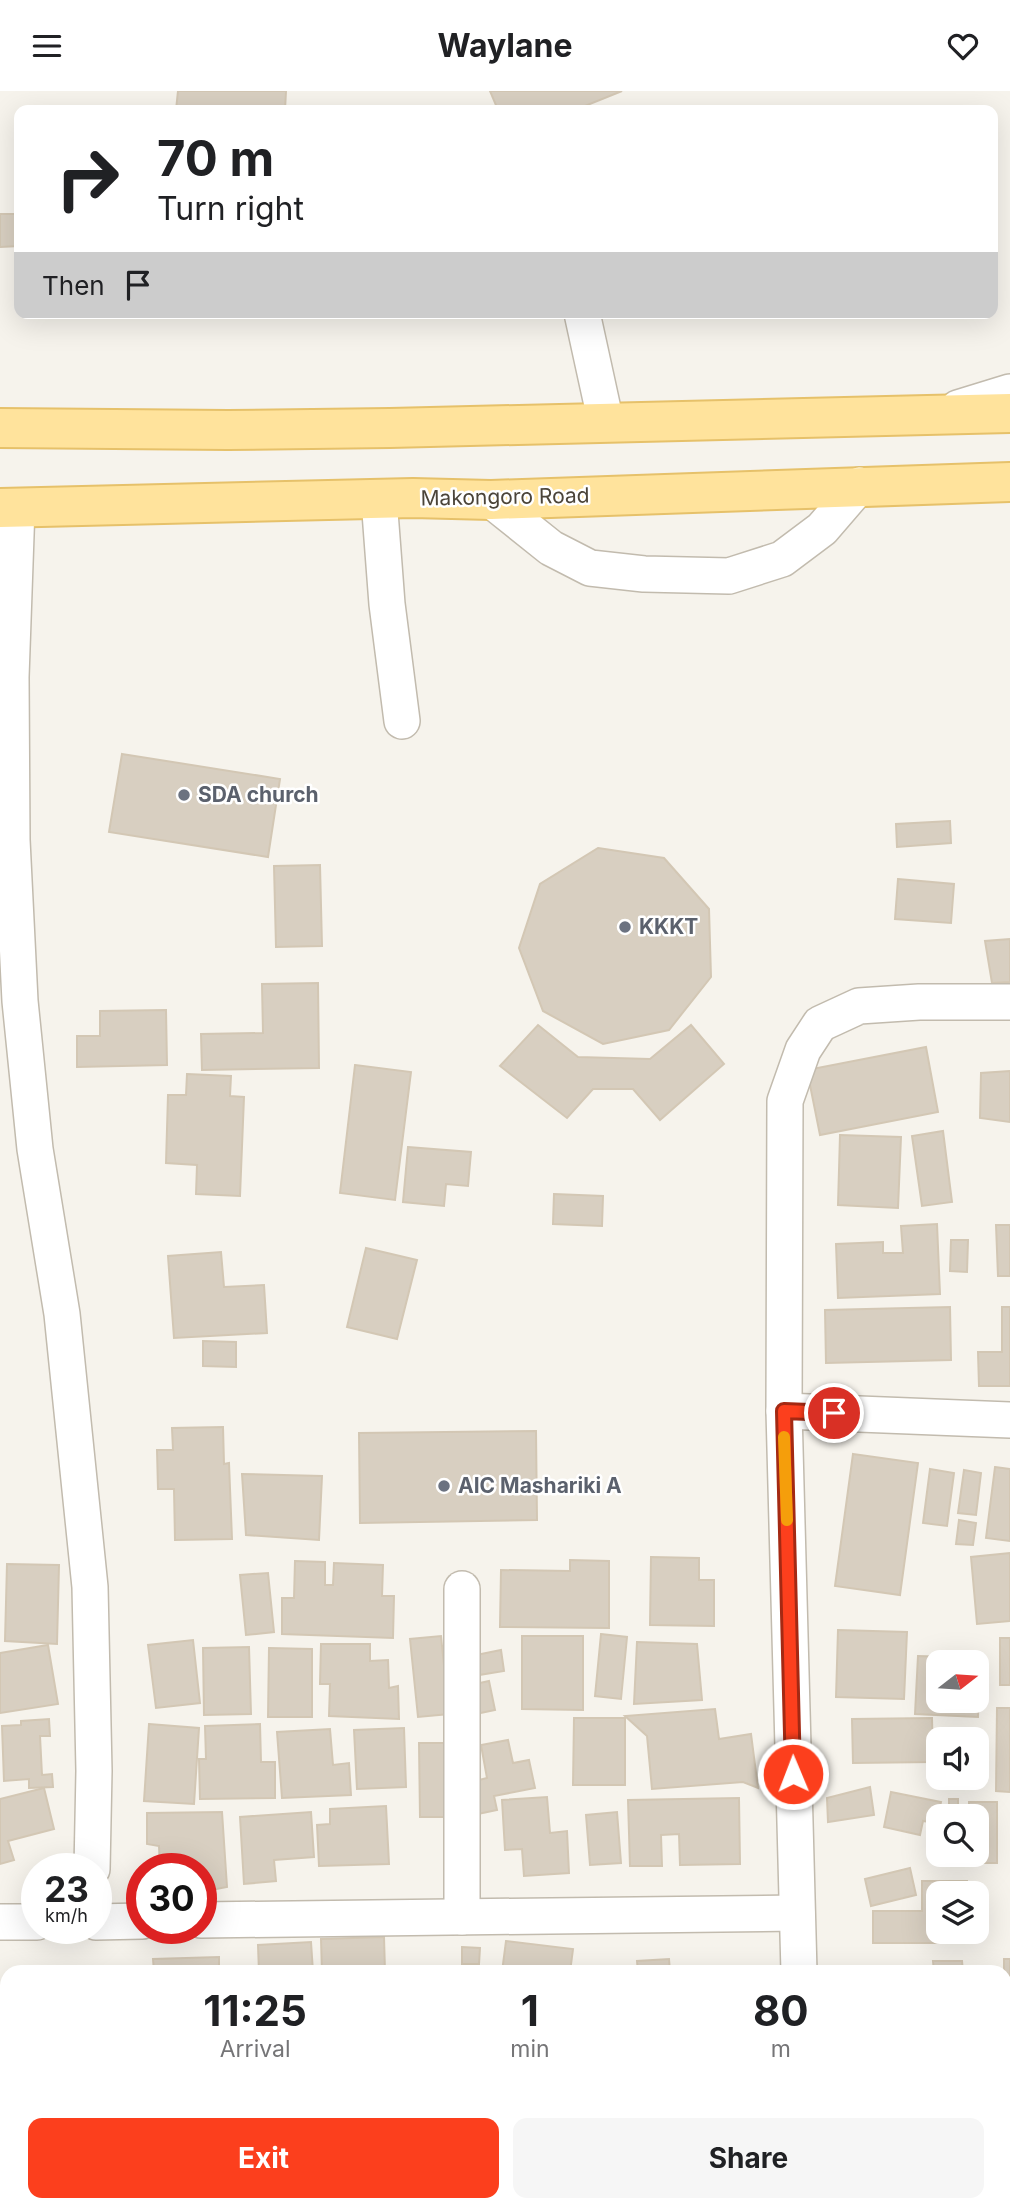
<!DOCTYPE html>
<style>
:root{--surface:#fff;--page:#f6f6f6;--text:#202124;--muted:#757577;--accent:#fc3f1d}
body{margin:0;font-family:Inter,sans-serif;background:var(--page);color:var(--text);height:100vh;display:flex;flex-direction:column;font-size:26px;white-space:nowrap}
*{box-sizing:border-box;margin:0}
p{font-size:23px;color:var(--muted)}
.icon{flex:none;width:38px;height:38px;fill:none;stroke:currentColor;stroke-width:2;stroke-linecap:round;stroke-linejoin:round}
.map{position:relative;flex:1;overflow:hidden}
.details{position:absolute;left:0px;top:1874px;width:1012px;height:247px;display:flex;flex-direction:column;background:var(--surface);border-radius:21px 21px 0 0;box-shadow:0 7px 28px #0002}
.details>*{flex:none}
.top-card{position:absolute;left:14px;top:14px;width:984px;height:214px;border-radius:14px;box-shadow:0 7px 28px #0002;background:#fff;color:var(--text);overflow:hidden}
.needle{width:46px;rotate:73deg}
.fabs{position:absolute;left:926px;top:1559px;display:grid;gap:14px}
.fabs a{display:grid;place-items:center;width:63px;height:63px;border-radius:14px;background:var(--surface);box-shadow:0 7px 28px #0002;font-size:35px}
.speed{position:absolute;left:21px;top:1762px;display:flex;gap:14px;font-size:35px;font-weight:700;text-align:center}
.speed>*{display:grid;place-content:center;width:91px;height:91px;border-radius:50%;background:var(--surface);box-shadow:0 7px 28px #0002;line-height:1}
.speed small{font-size:18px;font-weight:400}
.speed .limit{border:10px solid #d22;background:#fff;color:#111}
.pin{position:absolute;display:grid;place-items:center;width:60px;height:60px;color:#fff;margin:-30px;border:4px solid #fff;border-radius:50%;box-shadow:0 2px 7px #0007}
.me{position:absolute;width:77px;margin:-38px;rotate:359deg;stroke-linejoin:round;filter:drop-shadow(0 0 5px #0008)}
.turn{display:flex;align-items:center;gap:24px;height:147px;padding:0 28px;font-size:32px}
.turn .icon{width:91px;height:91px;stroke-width:2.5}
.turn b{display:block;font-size:49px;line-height:60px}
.then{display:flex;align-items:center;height:66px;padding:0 28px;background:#0003;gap:14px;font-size:26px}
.eta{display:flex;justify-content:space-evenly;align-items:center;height:119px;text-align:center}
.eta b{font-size:42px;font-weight:700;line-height:49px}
.primary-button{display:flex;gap:14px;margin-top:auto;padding:14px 28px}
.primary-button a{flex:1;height:80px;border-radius:14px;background:var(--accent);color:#fff;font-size:28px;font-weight:700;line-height:80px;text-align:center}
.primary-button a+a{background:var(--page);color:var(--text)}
header{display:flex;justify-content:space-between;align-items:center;height:91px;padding:0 28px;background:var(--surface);font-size:32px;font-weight:700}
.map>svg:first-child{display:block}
.building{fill:#d8cfc1;stroke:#d3c7b4;stroke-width:2;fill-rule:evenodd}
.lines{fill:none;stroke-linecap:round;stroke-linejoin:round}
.minor-casing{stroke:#c2bbae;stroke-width:38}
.major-casing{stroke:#e6c16a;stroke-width:42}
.minor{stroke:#fff;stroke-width:35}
.major{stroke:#ffe39c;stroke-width:38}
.route-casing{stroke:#a42913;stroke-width:18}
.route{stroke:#fc3f1d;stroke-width:12}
.slow{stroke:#f59e0b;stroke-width:12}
.worship-dot{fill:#6b7280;stroke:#fff;stroke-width:2.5}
.labels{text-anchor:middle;stroke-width:5;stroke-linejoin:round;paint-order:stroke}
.street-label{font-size:21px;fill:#4b4439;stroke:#fff}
.worship-label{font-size:21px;font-weight:bold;fill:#5b616d;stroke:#fff;text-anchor:start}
</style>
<header><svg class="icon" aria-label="menu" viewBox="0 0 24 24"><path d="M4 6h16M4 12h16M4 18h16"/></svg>Waylane<svg class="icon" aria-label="heart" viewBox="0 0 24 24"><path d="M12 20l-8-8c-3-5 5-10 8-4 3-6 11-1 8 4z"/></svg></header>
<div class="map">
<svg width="1010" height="2120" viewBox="0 0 1010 2120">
<rect width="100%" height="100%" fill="#f6f3ec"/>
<g class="building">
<polygon points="178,0 286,0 285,19 176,19"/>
<polygon points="490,0 622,0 575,19 498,19"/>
<polygon points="0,123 19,123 19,155 0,156"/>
<polygon points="122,663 280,688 268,766 109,741"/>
<polygon points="950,730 951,752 897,756 896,733"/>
<polygon points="598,757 664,767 709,818 711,886 669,939 603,953 543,920 519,857 540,793"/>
<polygon points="320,774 322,855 276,856 274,775"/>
<polygon points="898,788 954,793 951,832 895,828"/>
<polygon points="1010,848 1010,891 992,892 985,850"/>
<polygon points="318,892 319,977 202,979 201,943 263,942 262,893"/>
<polygon points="166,919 167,974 77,976 77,945 100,945 100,920"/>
<polygon points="538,934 578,966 650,968 691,934 724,973 660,1029 633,998 593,998 567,1027 500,975"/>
<polygon points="926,956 938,1021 820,1044 807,979"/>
<polygon points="355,974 411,981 395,1109 340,1102"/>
<polygon points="1010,980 1010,1031 980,1027 981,982"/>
<polygon points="187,983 231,985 230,1005 244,1006 240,1105 196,1103 197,1074 166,1072 168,1004 186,1004"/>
<polygon points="943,1040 952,1111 922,1115 912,1045"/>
<polygon points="840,1044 901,1046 898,1117 838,1114"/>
<polygon points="408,1056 471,1061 468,1095 446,1093 444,1115 403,1111"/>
<polygon points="554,1103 603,1105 602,1135 553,1133"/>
<polygon points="937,1133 940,1203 838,1207 836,1153 883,1151 883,1162 903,1162 901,1135"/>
<polygon points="996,1134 1010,1134 1010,1185 998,1185"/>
<polygon points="951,1149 968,1149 967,1181 950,1180"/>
<polygon points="366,1157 417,1169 397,1248 347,1236"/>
<polygon points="221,1161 224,1196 264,1194 267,1242 174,1247 168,1165"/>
<polygon points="950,1216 951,1269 826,1272 825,1219"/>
<polygon points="1002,1216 1010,1216 1010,1295 979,1295 978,1261 1002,1261"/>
<polygon points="203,1250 236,1251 236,1276 203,1275"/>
<polygon points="223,1336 224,1373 229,1372 232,1448 175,1449 174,1398 158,1398 157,1359 173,1359 172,1337"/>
<polygon points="536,1340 537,1429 360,1432 359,1342"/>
<polygon points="853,1363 918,1372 900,1504 835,1495"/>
<polygon points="995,1376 1010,1378 1010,1450 986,1447"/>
<polygon points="930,1378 954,1382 947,1435 923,1432"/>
<polygon points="964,1379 981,1382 976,1424 958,1422"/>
<polygon points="242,1383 322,1385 319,1449 246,1444"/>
<polygon points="959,1429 976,1432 973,1454 956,1453"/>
<polygon points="1010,1462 1010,1530 977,1533 971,1466"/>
<polygon points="651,1466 699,1467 699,1489 714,1489 714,1535 650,1534"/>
<polygon points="570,1469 609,1470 609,1537 500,1536 501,1479 570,1480"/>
<polygon points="295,1470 325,1471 325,1494 333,1494 334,1472 383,1474 382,1505 394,1505 393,1547 282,1543 282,1507 294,1507"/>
<polygon points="7,1473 59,1474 57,1553 5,1550"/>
<polygon points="268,1482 274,1541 246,1544 240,1484"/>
<polygon points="838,1539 907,1541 904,1608 836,1606"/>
<polygon points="601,1543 627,1546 621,1608 595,1605"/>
<polygon points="441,1545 449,1623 418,1626 410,1548"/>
<polygon points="522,1545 583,1545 583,1619 522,1618"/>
<rect x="1000" y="1547" width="10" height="47"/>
<polygon points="193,1549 200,1612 156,1617 148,1554"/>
<polygon points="637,1551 697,1553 702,1609 634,1613"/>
<polygon points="321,1553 370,1553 370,1570 388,1569 389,1597 398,1595 399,1628 329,1625 330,1593 320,1593"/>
<polygon points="48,1554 58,1613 0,1622 0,1562"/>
<polygon points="249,1556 251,1623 204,1624 203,1557"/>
<polygon points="269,1557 312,1558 312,1626 268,1626"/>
<polygon points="501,1559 504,1580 479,1584 476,1564"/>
<path d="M918 1565 980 1567 978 1626 915 1623ZM938 1572H976V1610H938Z"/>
<polygon points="489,1590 495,1619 471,1624 466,1595"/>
<polygon points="997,1617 1010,1617 1010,1701 996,1700"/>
<polygon points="715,1618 719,1648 751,1643 758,1697 743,1691 652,1698 647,1645 625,1625"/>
<polygon points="574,1627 625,1627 625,1694 573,1694"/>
<polygon points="932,1627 933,1671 853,1672 852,1628"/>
<polygon points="49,1628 50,1645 40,1645 42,1684 52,1683 53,1696 29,1697 29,1688 4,1690 2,1635 21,1634 21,1630"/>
<polygon points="149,1633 199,1637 194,1713 144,1710"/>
<polygon points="260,1633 261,1671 275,1671 275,1707 200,1708 199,1668 206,1668 205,1635"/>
<polygon points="404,1637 406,1696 357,1698 354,1639"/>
<polygon points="330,1638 333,1674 349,1672 351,1704 282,1707 277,1641"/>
<polygon points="508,1649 513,1672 529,1669 535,1697 494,1705 497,1719 473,1724 467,1692 487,1687 481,1654"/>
<polygon points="419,1652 456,1652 456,1726 420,1726"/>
<polygon points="870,1696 874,1724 828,1731 827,1707"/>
<polygon points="44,1697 54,1738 8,1750 14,1769 0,1773 0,1708"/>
<polygon points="891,1701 941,1711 936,1732 923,1730 920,1744 884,1736"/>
<polygon points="547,1706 550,1742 567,1740 569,1782 524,1785 522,1758 505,1759 502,1709"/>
<polygon points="739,1707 740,1773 680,1774 679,1743 661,1744 662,1775 630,1775 628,1709"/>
<rect x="949" y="1708" width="9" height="18"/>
<polygon points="969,1711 997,1711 997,1772 969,1772 969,1764 976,1764 976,1726 969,1726"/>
<polygon points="386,1715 389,1773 319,1775 317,1734 330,1733 330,1718"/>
<polygon points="222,1721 227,1796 201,1801 201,1778 160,1778 159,1755 147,1753 147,1722"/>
<polygon points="311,1721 314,1766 274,1769 276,1790 244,1793 240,1726"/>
<polygon points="617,1721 621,1772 590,1774 586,1724"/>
<polygon points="938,1753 938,1764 957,1764 937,1773 930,1757"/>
<polygon points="910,1777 916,1804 871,1815 865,1788"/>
<polygon points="922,1790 967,1790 967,1802 938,1802 938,1841 967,1841 967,1852 873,1852 873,1820 922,1820"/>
<polygon points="384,1846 385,1881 322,1881 321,1848"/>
<polygon points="506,1850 573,1858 570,1881 502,1881"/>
<polygon points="311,1851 313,1881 259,1881 258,1854"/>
<polygon points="462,1856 480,1857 479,1873 462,1873"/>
<polygon points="219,1866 219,1881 154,1881 153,1868"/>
<polygon points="669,1868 670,1881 638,1881 637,1870"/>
<rect x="1004" y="1868" width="6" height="23"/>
<polygon points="933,1870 962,1870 963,1881 934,1881"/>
<rect x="1004" y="1903" width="6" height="40"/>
<polygon points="1004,1953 1010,1953 1010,2005 1004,2004"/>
<polygon points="1004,2089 1010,2090 1010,2120 985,2120 985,2114 1004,2114"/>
<polygon points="94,2114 121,2114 118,2120 90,2120"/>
<polygon points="367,2114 396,2114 397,2120 368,2120"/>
<polygon points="529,2114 547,2114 548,2120 488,2120"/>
<polygon points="556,2114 585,2114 586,2120 557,2120"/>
<polygon points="831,2114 849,2119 850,2114 895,2114 893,2120 829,2120"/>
</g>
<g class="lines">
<defs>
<g id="minor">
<polyline points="582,222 606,332"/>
<polyline points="958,317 1010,301"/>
<polyline points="379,408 387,513 402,630"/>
<polyline points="491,409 551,457 590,477 644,483 729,485 782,468 822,438 860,394"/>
<polyline points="17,416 11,586 12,749 20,910 35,1058 62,1223 90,1496 94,1680 92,1778"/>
<polyline points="784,1320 1010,1329"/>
<polyline points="462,1826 462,1498"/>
<polyline points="201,1829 797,1822"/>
<polyline points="0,1831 37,1831"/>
<polyline points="96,1831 142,1830"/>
<polyline points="799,1881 784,1320 785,1010 803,959 820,933 859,915 919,911 1010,911"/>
<polyline points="1004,2073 1010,2073"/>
<polyline points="802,2114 802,2120"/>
<polyline points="220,2120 250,2116 287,2119 303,2114"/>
</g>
<g id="major">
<polyline points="0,337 228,339 390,337 1010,322"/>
<polyline points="0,417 413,407 491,409 1010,391"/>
</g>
</defs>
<use href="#minor" class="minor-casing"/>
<use href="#major" class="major-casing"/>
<use href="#minor" class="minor"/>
<use href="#major" class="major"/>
</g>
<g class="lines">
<defs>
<polyline id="route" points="793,1683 784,1320 834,1322"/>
</defs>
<use href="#route" class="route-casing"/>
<use href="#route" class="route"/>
<polyline class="slow" points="784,1346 787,1429"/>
</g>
<g class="worship-dot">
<circle cx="184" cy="704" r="7"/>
<circle cx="625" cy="836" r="7"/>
<circle cx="444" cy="1395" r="7"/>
</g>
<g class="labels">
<g class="street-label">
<text transform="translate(505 406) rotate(-1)" y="7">Makongoro Road</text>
</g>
<g class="worship-label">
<text x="198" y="711">SDA church</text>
<text x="639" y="843">KKKT</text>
<text x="458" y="1402">AIC Mashariki A</text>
</g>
</g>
</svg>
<div class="fabs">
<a><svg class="needle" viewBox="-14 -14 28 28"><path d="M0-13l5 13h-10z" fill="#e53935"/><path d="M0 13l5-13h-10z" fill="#757577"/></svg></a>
<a><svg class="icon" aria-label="sound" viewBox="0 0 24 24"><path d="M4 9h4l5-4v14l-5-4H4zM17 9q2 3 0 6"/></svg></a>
<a><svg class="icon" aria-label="search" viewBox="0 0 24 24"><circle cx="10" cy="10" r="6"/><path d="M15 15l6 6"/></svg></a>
<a><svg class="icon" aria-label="layers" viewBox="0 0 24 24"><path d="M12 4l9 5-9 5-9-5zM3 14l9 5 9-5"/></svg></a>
</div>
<div class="speed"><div>23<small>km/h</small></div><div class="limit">30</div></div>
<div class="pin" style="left:834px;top:1322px;background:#d93025"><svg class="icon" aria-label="arrive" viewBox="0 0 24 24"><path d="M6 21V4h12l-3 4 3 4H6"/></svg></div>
<svg class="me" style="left:793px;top:1683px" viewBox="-20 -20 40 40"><circle r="17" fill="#fc3f1d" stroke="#fff" stroke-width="3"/><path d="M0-11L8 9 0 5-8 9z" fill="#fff"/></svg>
<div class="top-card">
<div class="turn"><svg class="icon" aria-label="right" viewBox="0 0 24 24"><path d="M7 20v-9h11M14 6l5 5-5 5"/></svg><div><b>70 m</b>Turn right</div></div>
<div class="then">Then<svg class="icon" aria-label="arrive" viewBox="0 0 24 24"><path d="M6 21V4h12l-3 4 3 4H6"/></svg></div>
</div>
<section class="details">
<div class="eta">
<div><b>11:25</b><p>Arrival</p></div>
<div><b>1</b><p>min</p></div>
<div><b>80</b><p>m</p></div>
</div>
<div class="primary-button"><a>Exit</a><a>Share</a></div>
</section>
</div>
